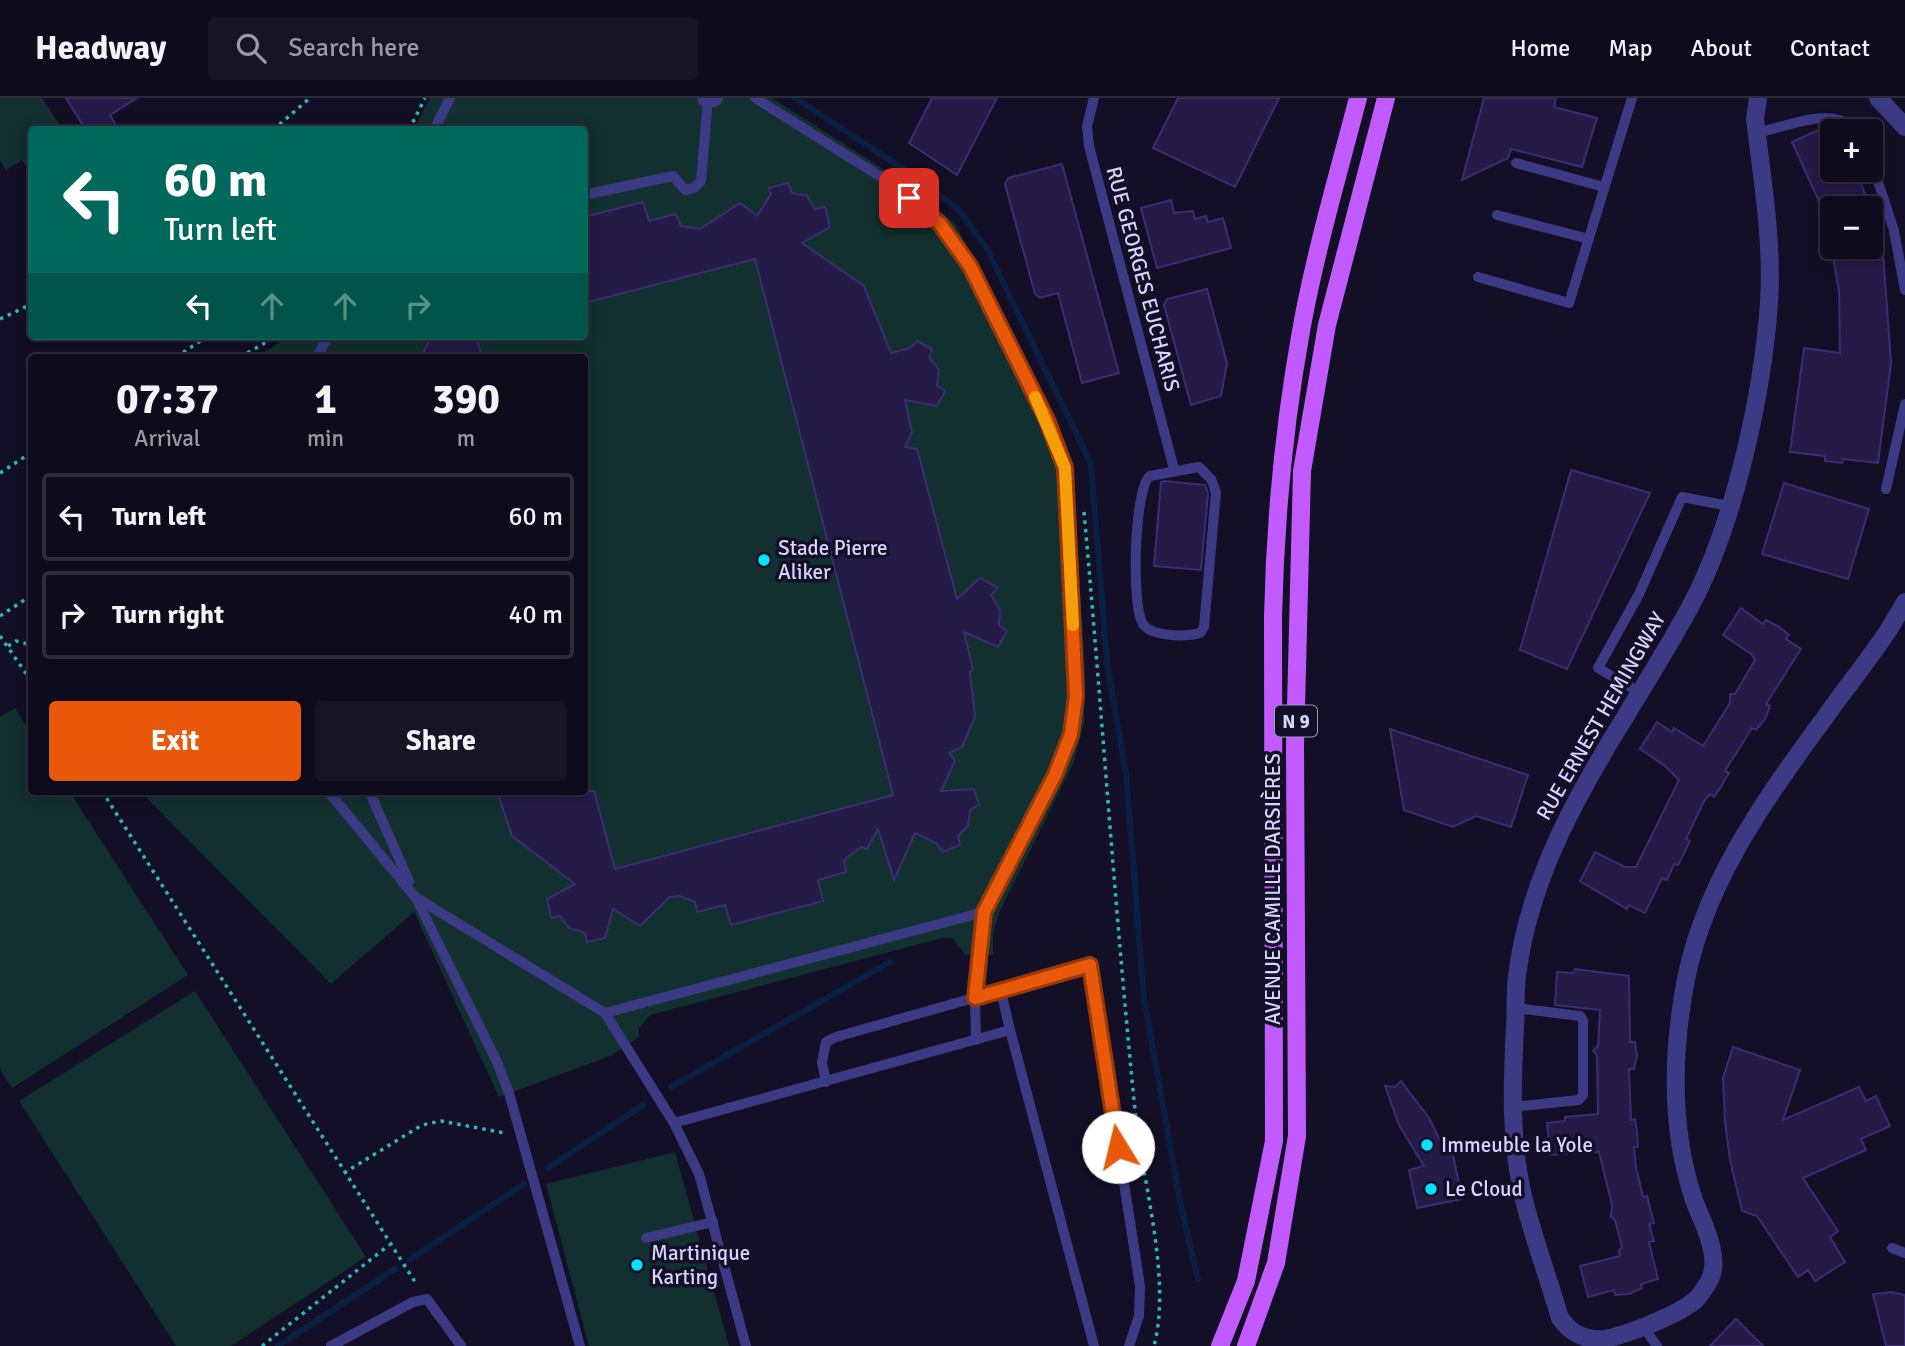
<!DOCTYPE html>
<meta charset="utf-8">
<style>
:root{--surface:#0e0b1c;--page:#171425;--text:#f1f3f6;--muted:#9b9ba3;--line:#2e2b3b;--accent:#ea580c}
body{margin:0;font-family:Signika,sans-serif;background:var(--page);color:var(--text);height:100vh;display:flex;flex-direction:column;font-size:26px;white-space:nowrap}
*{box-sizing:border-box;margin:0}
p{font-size:23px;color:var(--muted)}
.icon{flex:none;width:38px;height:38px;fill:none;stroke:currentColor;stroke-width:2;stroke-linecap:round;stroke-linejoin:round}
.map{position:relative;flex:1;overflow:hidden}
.details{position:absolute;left:28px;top:256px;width:560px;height:441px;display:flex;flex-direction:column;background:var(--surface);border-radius:7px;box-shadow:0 4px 18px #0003,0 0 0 2px var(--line)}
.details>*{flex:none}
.top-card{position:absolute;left:28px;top:28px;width:560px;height:214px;border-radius:7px;box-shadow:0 4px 18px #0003,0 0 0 2px var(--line);background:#00695c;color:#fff;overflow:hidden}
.controls{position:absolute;left:1820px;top:21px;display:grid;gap:14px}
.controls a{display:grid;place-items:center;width:63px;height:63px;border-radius:7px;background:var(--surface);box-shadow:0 4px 18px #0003,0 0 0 2px var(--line);font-size:35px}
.pin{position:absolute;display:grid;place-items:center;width:60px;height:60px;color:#fff;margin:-30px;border-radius:14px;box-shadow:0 4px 10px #0006}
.me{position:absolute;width:77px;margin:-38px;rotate:351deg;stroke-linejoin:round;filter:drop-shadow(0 0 5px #0008)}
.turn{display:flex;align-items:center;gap:24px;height:147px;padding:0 21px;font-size:32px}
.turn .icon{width:91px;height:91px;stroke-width:2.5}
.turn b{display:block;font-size:49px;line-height:60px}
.lanes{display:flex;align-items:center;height:66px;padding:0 21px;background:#0003;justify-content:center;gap:35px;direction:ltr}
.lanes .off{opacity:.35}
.eta{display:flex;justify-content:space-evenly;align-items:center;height:119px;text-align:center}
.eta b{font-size:42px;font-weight:800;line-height:49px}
.cta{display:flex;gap:14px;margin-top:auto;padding:14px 21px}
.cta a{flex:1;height:80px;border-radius:7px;background:var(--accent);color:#fff;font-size:28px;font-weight:800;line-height:80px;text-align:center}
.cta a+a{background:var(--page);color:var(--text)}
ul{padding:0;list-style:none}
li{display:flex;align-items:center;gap:21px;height:88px;margin:0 14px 10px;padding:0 7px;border:4px solid var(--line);border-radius:7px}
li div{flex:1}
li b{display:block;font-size:26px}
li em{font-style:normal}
header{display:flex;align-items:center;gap:42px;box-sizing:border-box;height:98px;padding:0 35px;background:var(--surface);border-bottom:2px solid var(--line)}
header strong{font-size:33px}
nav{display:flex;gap:38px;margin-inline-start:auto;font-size:24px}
.search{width:490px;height:63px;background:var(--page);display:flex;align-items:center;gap:18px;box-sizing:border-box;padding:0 24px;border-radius:7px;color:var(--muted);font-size:26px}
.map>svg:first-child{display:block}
.green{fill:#12302f}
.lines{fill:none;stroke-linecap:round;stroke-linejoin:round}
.stream{stroke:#0a1f44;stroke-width:6}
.building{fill:#241b47;stroke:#3b2d73;stroke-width:2}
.path{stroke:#2fb8b0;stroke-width:3.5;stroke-dasharray:3.5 5;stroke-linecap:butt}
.service{stroke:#3d3a85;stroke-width:10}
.minor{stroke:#3d3a85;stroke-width:18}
.primary{stroke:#c25bff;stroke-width:18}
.route-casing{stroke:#983908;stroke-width:18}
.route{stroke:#ea580c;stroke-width:12}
.slow{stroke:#f59e0b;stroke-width:12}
.poi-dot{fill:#00e5ff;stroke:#130f26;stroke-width:2.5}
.labels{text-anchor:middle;stroke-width:7;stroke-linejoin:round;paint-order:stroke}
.shield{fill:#130f26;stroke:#9e99be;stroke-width:2}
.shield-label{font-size:19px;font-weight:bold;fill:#d9d4ff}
.street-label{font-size:21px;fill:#d9d4ff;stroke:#130f26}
.poi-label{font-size:21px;fill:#d9d4ff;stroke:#130f26;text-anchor:start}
</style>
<header>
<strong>Headway</strong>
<div class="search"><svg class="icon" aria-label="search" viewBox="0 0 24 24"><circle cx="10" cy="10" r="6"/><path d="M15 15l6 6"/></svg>Search here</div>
<nav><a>Home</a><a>Map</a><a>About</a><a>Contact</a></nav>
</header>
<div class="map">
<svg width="1905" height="1248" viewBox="0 0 1905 1248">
<rect width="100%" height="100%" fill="#130f26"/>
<g class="green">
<polygon points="0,0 42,0 62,31 32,32 31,76 22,62 6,72 0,63"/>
<polygon points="430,0 772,0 916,92 956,127 1058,327 1072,365 1085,573 1084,626 1073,666 1000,813 993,835 993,857 965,857 953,840 942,840 650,917 639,930 639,939 610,958 499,999 414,814 331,886 140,693 584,693 584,259 255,259 292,238 584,238 584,32 414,31"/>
<polygon points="15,610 31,636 32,693 69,693 188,877 12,990 0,972 0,619"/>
<polygon points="195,893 366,1159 231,1248 176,1248 19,1003"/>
<polygon points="675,1054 729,1248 589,1248 546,1086"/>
</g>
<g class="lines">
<g class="stream">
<polyline points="795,0 923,84 959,112 987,151 1091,366 1107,565 1126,676 1144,901 1181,1108 1198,1181"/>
<polyline points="671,989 890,864"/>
<polyline points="548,1070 643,1007"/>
<polyline points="409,1162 524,1086"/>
<polyline points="278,1248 395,1171"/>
</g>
</g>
<g class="building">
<polygon points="66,0 137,0 110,17 119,32 86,32"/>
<polygon points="932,0 997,0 957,77 909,45"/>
<polygon points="1178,0 1279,0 1235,89 1153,50"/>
<polygon points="1484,0 1556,0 1554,9 1597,20 1582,69 1511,51 1508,60 1462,82"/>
<polygon points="1827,28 1832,40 1832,72 1857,72 1869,110 1822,110 1792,44"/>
<polygon points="1062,66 1119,275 1082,285 1058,195 1040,200 1035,196 1005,86 1008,80"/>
<polygon points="788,85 792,95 807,98 815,111 825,109 830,129 802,145 864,188 891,255 910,250 917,243 932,251 929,259 939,272 937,288 945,293 937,308 905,302 912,334 905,349 917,351 957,501 980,480 998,490 991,497 1000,512 999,527 1007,533 998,549 964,534 973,572 970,574 975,619 962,649 949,655 955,663 941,693 974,691 979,707 970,712 968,728 958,738 960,747 943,754 936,745 915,735 894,782 878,731 867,751 861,749 844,762 846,774 818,782 823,803 731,827 725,807 697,814 695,804 680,798 670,799 640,828 613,811 605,840 587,844 585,835 569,830 560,818 551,820 547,801 575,786 512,738 497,693 594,693 615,771 893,697 755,161 584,205 584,119 643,104 649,123 676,116 681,128 700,131 740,105 757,118 771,96 769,90"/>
<polygon points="1171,102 1174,115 1193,113 1195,121 1206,118 1208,124 1223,120 1231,150 1157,170 1141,110"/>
<polygon points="1831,149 1881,149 1883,155 1891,265 1878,365 1843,361 1842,365 1833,364 1825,363 1825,358 1790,354 1804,250 1840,255 1839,193"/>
<polygon points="1207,191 1227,265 1221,298 1191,307 1164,207 1167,201"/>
<polygon points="432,238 476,238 482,259 421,259"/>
<polygon points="1571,372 1650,395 1567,571 1520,552"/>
<polygon points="1164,383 1205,387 1208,395 1201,472 1154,468 1161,384"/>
<polygon points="1784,385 1869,411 1848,481 1762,456"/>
<polygon points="1741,510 1763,526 1766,522 1778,528 1789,537 1786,541 1801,551 1766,606 1770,608 1765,621 1756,632 1752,630 1725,673 1729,675 1722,687 1714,699 1710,696 1704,703 1686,741 1690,743 1678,767 1674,766 1667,782 1662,780 1645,815 1629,807 1627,811 1580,783 1595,754 1625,769 1636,769 1679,682 1665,668 1640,651 1657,624 1672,634 1674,630 1703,648 1730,605 1730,596 1735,596 1755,562 1751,556 1723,537"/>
<polygon points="1390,631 1528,677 1511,729 1476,718 1453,729 1404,712"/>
<polygon points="1575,871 1629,878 1630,944 1635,944 1637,958 1634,971 1629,971 1631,1022 1635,1021 1637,1033 1638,1049 1634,1049 1636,1069 1643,1099 1647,1098 1654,1125 1649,1126 1654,1143 1649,1144 1658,1181 1641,1186 1642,1190 1629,1196 1615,1197 1614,1192 1588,1199 1580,1168 1620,1158 1619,1152 1622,1149 1615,1122 1611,1119 1612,1107 1599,1054 1550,1057 1547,1025 1565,1023 1565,1019 1598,1016 1597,957 1593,953 1598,948 1600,912 1555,907 1557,874 1574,875"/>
<polygon points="1733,949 1800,972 1783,1022 1859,989 1866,1003 1876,998 1890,1028 1861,1041 1866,1052 1803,1080 1838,1133 1830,1139 1845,1164 1815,1183 1808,1172 1798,1179 1757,1118 1742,1113 1730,1062 1725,1024 1723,980"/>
<polygon points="1401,983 1429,1020 1443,1048 1451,1046 1462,1101 1417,1110 1409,1072 1424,1068 1399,1027 1385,988 1395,989"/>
<polygon points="1892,1194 1905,1197 1905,1248 1886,1248 1873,1196"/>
<polygon points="1736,1221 1763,1248 1710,1248"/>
</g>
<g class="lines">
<g class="path">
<polyline points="273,32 310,0"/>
<polyline points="409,32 425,0"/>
<polyline points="0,221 32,206"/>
<polyline points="176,259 208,238"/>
<polyline points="240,259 277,238"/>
<polyline points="0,375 32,354"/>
<path d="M1084 414C1102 613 1115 813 1135 1012 1142 1083 1172 1180 1154 1248"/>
<polyline points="0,518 32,497"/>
<polyline points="0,538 32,584"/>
<polyline points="8,548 16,543 32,547"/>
<polyline points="102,693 417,1187"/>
<polyline points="344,1075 422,1027 441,1023 505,1035"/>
<polyline points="262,1248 389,1147"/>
</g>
<g class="service">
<polyline points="1094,0 1087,28 1089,48 1174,371"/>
<polyline points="434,32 450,0"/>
<path d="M1756 35C1787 29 1834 6 1857 33"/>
<polyline points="1871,62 1894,133 1905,192"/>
<polyline points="1516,65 1604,89"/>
<polyline points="584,97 673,78 685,92 694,90 701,83 708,1"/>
<polyline points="1497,117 1589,141"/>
<polyline points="1478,179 1569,205 1632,0"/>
<polyline points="317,259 328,238"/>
<path d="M1199 369 1211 381 1216 394 1204 529 1200 535C1186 539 1152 539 1143 526 1131 509 1134 390 1150 378Z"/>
<polyline points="1886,391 1905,306"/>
<polyline points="1639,594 1598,570 1639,496 1682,399 1729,408"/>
<polyline points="328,693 415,799 605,915 984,814 1055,677 1071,636 1076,598 1065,370 1047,322 970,168 940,126 894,87 755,0"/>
<polyline points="369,693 409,783"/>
<polyline points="415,798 497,964 509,995 580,1248"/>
<polyline points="1001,893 1010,932"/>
<polyline points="605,915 674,1025 699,1076 746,1248"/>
<polyline points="976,942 975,900 984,814"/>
<polyline points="826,984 822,964 826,944 836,939 1090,867 1140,1188 1139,1218 1129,1248"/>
<polyline points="1511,1009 1579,1002 1583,997 1583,922 1580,918 1516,910"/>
<polyline points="674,1025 1010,932 1094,1248"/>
<polyline points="646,1140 713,1124"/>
<polyline points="1892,1150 1905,1155"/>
<polyline points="1643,1228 1657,1248"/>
<polyline points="331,1248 413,1204 427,1201 461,1248"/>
</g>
<g class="minor">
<polyline points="706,0 714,0"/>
<path d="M1758 0 1755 21C1762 80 1773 144 1769 204 1763 295 1734 428 1690 509 1626 628 1534 738 1517 878 1515 895 1516 912 1515 929 1512 986 1510 1042 1523 1098 1533 1139 1548 1179 1560 1220 1569 1232 1578 1239 1594 1241 1614 1244 1676 1217 1693 1204 1699 1200 1708 1186 1711 1179 1720 1155 1702 1124 1694 1102 1672 1037 1672 965 1683 898 1700 784 1773 691 1839 600 1862 569 1887 538 1905 504"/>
<polyline points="1878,0 1905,29"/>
</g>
<g class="primary">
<path d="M1220 1248 1246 1183 1274 1043 1273 519C1275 423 1284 328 1301 233 1315 155 1338 77 1358 0"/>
<polyline points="1246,1248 1276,1165 1297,1038 1295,648 1302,373 1327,227 1386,0"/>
</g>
</g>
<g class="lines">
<defs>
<polyline id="route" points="909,100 940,126 970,168 1047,322 1065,370 1076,598 1071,636 1055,677 984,814 975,900 1090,867 1118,1049"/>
</defs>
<use href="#route" class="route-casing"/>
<use href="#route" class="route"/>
<polyline class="slow" points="1035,299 1065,370 1073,527"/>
</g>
<g class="poi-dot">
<circle cx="764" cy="462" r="7"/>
<circle cx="1427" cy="1047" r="7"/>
<circle cx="1431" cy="1091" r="7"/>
<circle cx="637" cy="1167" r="7"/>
</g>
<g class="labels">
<rect class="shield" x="1275" y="607.5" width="42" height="31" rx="5"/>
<g class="shield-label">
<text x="1296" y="630">N 9</text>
</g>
<g class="street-label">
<text transform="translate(1143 181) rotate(75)" y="7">RUE GEORGES EUCHARIS</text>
<text transform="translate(1601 618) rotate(-60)" y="7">RUE ERNEST HEMINGWAY</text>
<text transform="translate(1273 791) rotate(-90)" y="7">AVENUE CAMILLE DARSIÈRES</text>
</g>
<g class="poi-label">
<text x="778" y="457">Stade Pierre<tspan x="778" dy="24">Aliker</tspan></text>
<text x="1441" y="1054">Immeuble la Yole</text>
<text x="1445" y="1098">Le Cloud</text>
<text x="651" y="1162">Martinique<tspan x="651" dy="24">Karting</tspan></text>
</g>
</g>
</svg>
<div class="controls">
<a>+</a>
<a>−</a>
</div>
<div class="pin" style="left:909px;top:100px;background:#d93025"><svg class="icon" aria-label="arrive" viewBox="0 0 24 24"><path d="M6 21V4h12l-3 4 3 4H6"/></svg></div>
<svg class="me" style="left:1118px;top:1049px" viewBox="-20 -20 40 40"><circle r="19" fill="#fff"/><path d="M0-13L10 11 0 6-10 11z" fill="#ea580c"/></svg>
<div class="top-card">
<div class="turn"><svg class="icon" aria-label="left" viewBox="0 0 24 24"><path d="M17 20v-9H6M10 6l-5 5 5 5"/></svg><div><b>60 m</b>Turn left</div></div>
<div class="lanes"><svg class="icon" aria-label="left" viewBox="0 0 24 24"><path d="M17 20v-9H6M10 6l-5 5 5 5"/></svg><svg class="icon off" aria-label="ahead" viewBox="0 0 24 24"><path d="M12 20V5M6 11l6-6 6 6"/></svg><svg class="icon off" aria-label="ahead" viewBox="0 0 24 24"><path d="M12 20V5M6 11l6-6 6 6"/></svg><svg class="icon off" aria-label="right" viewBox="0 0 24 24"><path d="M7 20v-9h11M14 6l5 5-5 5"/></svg></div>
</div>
<section class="details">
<div class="eta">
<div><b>07:37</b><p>Arrival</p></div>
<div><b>1</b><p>min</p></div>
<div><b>390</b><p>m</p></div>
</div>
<ul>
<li><svg class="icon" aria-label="left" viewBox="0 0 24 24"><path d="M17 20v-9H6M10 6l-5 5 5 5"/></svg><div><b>Turn left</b></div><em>60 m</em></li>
<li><svg class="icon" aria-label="right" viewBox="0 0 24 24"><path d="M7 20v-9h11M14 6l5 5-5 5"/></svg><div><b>Turn right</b></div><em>40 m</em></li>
</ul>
<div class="cta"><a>Exit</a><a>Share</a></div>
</section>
</div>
